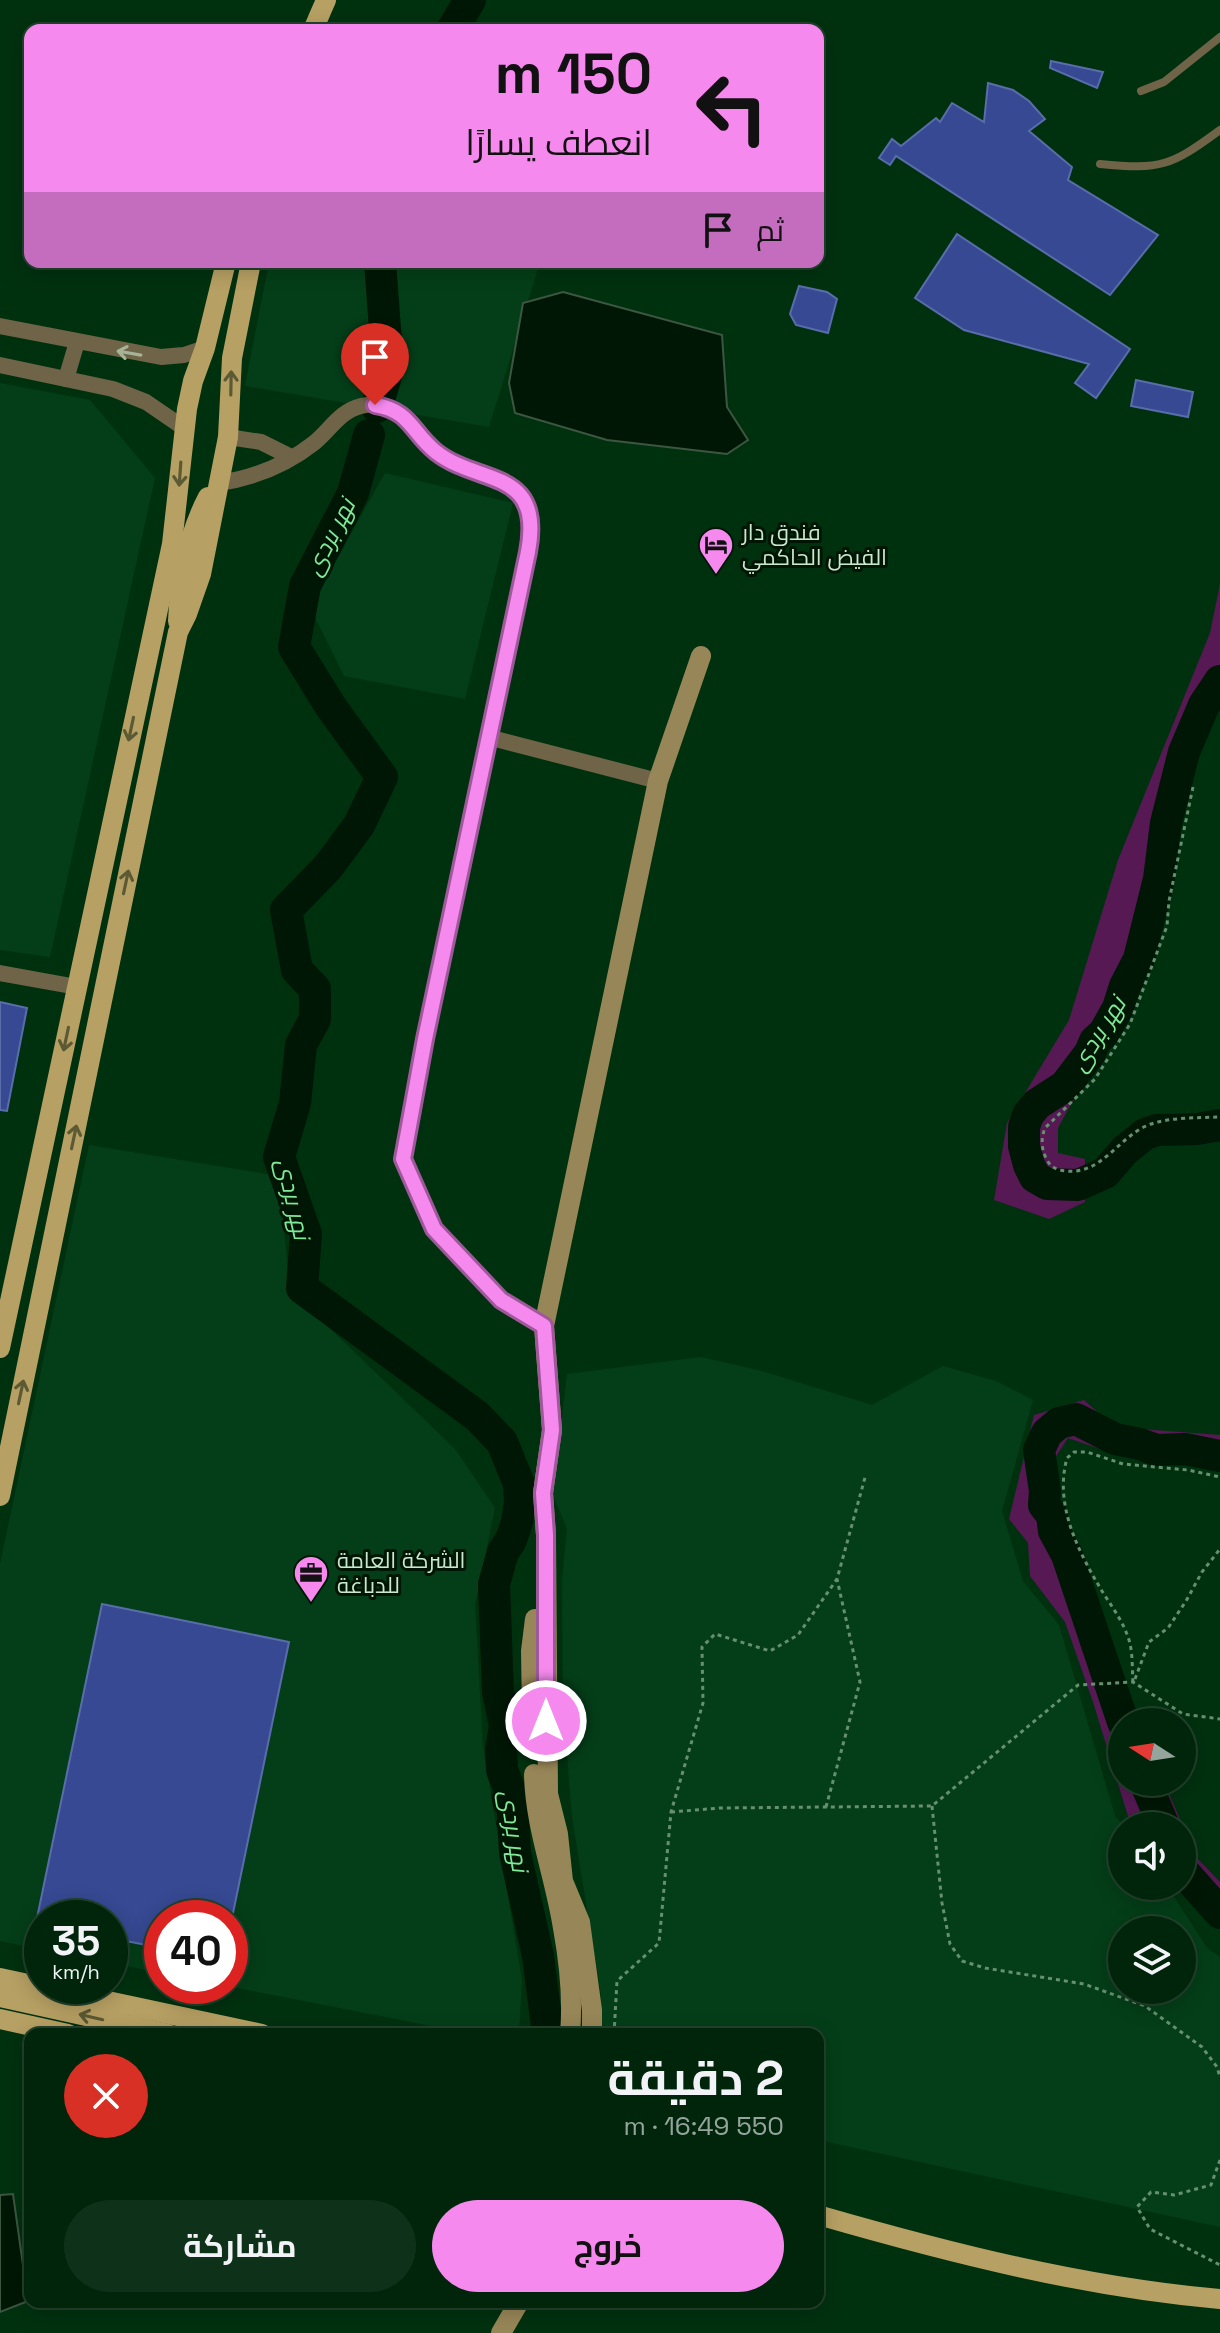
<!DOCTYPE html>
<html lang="ar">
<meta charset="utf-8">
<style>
:root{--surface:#00250b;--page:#0e3119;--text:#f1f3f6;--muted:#95a59d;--line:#22422c;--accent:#f589ee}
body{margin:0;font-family:"Space Grotesk",Cairo,sans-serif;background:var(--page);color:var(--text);direction:rtl;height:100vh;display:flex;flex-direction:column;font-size:30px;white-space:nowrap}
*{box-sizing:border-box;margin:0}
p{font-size:26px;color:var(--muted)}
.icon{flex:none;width:44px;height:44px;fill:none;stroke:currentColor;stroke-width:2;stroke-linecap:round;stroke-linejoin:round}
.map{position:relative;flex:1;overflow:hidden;direction:ltr}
.panel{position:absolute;left:24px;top:2028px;width:800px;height:280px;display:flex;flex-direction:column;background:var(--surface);border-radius:16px;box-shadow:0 4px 20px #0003,0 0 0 2px var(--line);direction:rtl}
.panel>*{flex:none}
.top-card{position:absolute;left:24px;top:24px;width:800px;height:244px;border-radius:16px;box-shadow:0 4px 20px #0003,0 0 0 2px var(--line);direction:rtl;background:#f589ee;color:#111;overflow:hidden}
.needle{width:52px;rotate:282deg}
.tools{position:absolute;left:1108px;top:1708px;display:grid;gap:16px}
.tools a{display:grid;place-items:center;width:88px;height:88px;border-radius:50%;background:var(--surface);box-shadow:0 4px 20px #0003,0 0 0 2px var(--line);font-size:40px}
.speed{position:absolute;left:24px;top:1900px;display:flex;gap:16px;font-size:40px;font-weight:700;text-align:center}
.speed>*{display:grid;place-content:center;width:104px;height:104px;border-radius:50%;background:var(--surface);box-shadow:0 4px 20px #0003,0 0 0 2px var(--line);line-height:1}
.speed small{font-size:20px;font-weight:400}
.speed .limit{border:12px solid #d22;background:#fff;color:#111}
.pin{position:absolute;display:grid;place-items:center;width:68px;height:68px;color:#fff;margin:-82px -34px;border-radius:50% 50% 50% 0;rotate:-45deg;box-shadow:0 0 8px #0007}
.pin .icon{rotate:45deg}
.me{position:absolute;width:88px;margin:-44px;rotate:0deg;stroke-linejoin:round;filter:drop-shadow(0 0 6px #0008)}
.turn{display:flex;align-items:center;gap:28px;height:168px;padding:0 40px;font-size:36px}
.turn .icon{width:104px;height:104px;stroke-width:2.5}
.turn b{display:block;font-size:56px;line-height:68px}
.then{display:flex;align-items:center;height:76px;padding:0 40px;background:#0003;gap:16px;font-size:30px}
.round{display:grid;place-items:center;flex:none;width:84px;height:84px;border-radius:42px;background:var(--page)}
.head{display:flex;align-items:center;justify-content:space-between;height:136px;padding:0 40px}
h1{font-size:48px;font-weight:700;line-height:60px}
.primary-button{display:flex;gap:16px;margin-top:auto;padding:16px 40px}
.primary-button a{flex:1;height:92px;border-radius:48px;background:var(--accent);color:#111;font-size:32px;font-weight:700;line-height:92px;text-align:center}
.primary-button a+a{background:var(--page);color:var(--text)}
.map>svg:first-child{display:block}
.built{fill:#043e18;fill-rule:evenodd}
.green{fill:#561954}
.water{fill:#001705;stroke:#3c5641;stroke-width:2}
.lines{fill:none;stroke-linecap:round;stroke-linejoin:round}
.river{stroke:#001705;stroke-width:32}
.building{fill:#364992;stroke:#596daa;stroke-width:2}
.path{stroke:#678f71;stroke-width:3;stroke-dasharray:4 4;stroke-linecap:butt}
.lane{stroke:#6f6447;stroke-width:8}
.street{stroke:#6f6447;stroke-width:16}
.secondary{stroke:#978657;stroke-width:20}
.primary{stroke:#b7a063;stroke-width:20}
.oneway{stroke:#a5b498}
.oneway2{stroke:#5c5a34}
.route-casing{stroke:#9f599b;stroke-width:20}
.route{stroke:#f589ee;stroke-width:14}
.labels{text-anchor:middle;stroke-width:6;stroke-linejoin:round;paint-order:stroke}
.poi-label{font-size:22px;fill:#c9e9ce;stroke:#001504;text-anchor:start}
.water-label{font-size:24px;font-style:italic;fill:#7ee997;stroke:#001504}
</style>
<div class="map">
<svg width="1220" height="2333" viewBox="0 0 1220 2333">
<rect width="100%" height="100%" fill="#00310f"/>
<g class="built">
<polygon points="269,262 540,262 489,427 245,386"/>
<polygon points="0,383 90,400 155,478 50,957 0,950"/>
<polygon points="385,473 513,503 465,699 344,676 310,607"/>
<polygon points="89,1145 279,1176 290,1290 455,1449 495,1508 475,1605 483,1747 522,1980 519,2034 472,2034 227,1986 230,1986 230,1918 162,1918 162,1973 110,1963 110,1918 42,1918 42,1950 0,1941 0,1564"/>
<path d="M701 1357 762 1371 872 1405 943 1366 996 1381 1033 1400 1002 1511 1023 1581 1059 1625 1115 1816 1123 1826 1122 1886H1167L1207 1948 1220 1957V2227L818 2140V2034H601V1995L572 1817 563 1705 562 1581 567 1529 553 1495 567 1374ZM1122 1930H1182V1990H1122Z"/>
</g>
<g class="green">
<polygon points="1220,584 1220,696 1190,759 1152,936 1088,1073 1058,1128 1058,1153 1085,1159 1085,1202 1049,1219 994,1200 1007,1123 1069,1020 1118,860 1210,633"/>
<polygon points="1084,1400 1114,1427 1220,1435 1220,1468 1106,1451 1068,1438 1053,1461 1062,1531 1110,1641 1139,1722 1122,1722 1122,1782 1164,1782 1196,1857 1220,1882 1220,1930 1203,1916 1178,1886 1182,1886 1182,1826 1131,1826 1093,1702 1065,1622 1030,1576 1028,1543 1009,1519 1034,1415"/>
</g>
<g class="water">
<polygon points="563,292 722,335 727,407 748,440 727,454 607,440 515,413 509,383 523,303"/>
<polygon points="13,2194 28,2301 0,2312 0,2195"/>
</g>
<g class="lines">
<g class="river">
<polyline points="452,30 470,0"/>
<polyline points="377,407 388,369 380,262"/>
<polyline points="369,435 353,493 305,586 294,647 331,707 382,777 359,825 328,867 286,910 297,970 315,989 315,1019 301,1045 295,1103 279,1157 306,1234 302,1288 477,1416 502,1442 519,1484 520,1503 517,1522 511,1540 503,1552 494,1584 498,1692 505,1726 501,1750 502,1770 512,1796 515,1853 538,1956 548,2034"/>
<polyline points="1220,681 1204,705 1184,752 1166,823 1159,879 1139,959 1125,986 1118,1008 1104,1033 1095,1041 1090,1053 1065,1086 1037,1104 1028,1115 1024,1127 1024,1146 1029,1165 1035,1177 1047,1184 1078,1185 1105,1173 1125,1150 1145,1134 1157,1130 1197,1129 1220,1125"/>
<polyline points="1123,1722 1067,1555 1054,1531 1052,1515 1044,1505 1045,1491 1039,1450 1047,1433 1059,1423 1076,1419 1115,1439 1140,1444 1156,1450 1185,1449 1220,1456"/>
<polyline points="1145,1782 1164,1826"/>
<polyline points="1182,1870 1220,1913"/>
</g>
</g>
<g class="building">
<polygon points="1051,61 1103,72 1097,88 1050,68"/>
<polygon points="988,83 1013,90 1029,101 1045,119 1029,131 1072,167 1068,180 1158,235 1110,295 896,156 890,165 879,158 892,139 901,146 936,118 940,122 952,103 984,122"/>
<polygon points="957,234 1130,349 1096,398 1075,383 1089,364 964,330 915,298"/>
<polygon points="799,286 827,292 837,299 828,333 796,325 790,314"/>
<polygon points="1136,380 1193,392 1188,417 1131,406"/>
<polygon points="0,1002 27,1008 7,1111 0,1110"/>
<polygon points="102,1604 289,1642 232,1918 162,1918 162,1948 110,1938 110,1918 37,1918"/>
</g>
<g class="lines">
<g class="path">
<path d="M1193 787 1169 901 1167 926 1130 1024 1095 1079 1045 1128C1041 1138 1041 1148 1046 1158 1050 1167 1056 1170 1066 1171 1103 1175 1119 1135 1151 1124 1172 1117 1198 1118 1220 1117"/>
<polyline points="1135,1679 1149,1642 1168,1628 1186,1601 1202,1572 1220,1549"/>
<path d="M1133 1682C1132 1669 1133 1653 1129 1640 1123 1621 1112 1607 1102 1591 1078 1551 1054 1505 1067 1458L1074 1452H1087L1123 1464 1188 1470 1220 1477"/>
<polyline points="932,1806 942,1903 950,1944 962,1961 985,1968 1084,1984 1145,2006 1202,2047 1217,2067 1220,2077"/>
<polyline points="826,1807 860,1682 837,1579 866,1474"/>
<polyline points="671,1812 720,1808 932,1806 1078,1685 1133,1682 1183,1714 1220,1719"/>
<polyline points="614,2034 617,1981 659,1943 671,1812 703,1703 702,1647 715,1634 770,1651 798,1635 837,1579"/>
<polyline points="1220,2160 1211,2185 1174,2195 1151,2192 1137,2207 1150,2229 1220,2265"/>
</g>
<g class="lane">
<polyline points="1141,91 1164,82 1220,37"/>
<path d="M1100 164C1161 170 1171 166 1220 130"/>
</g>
<g class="street">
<polyline points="0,326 161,357 184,355 205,348"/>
<polyline points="0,365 113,389 146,402 184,428"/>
<polyline points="66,379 77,342"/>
<polyline points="228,437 261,442 291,457"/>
<path d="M219 483C254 478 286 465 314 443 330 430 340 411 361 406 373 403 386 405 397 411 417 422 425 446 445 458 468 471 497 471 516 492 528 505 530 520 530 537L419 1070 403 1159 434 1229 501 1300 544 1326"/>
<polyline points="488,737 658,781"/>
<polyline points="0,973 77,987"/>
</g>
<g class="secondary">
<polyline points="532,1710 531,1651 535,1619"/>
<path d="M534 1774C535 1827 555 1876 563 1928 569 1961 573 2000 570 2034"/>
<polyline points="592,2034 592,2010 580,1922 563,1881 558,1834 548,1794 546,1535 543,1493 552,1430 544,1326 658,781 701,656"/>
<polyline points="501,2333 519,2302"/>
</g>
<g class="primary">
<polyline points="313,30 326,0"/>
<path d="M178 621C180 578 188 535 208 497"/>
<polyline points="0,1348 172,544 187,409 193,381 205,348 226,262"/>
<polyline points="0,1496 178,632 187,614 201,574 228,437 232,358 251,262"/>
<polyline points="0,1978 262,2034"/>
<polyline points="0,1997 168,2034"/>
<polyline points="0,2019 68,2034"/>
<path d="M818 2215C950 2253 1083 2287 1220 2299"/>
</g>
</g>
<defs><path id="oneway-shaft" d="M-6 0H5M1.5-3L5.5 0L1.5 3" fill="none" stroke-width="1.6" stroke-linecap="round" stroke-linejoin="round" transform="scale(2)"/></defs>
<use class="oneway" href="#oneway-shaft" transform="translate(129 353) rotate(-170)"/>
<g class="oneway2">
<use href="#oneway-shaft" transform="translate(231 383) rotate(-89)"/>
<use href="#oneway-shaft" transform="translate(180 474) rotate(94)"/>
<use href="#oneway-shaft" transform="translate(131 729) rotate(102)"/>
<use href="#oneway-shaft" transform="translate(126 882) rotate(-78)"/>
<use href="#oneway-shaft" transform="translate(66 1039) rotate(102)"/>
<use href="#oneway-shaft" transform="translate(74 1137) rotate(-78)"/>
<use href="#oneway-shaft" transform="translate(21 1392) rotate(-78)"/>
<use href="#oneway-shaft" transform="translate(91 2017) rotate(-167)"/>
</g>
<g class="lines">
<defs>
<path id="route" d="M375 405C411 411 411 432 436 452 479 486 544 467 528 552L425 1039 403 1159 434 1229 501 1300 544 1326 552 1430 543 1493 546 1535V1721"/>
</defs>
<use href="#route" class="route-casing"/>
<use href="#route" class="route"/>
</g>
<defs>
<symbol id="hotel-pin" viewBox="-11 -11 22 30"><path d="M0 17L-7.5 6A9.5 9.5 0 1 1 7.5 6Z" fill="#f589ee" stroke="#001504"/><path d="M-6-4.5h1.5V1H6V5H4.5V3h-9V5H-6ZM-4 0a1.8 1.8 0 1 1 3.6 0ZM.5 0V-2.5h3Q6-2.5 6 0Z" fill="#111"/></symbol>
<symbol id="office-pin" viewBox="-11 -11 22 30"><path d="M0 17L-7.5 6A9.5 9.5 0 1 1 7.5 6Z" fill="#f589ee" stroke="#001504"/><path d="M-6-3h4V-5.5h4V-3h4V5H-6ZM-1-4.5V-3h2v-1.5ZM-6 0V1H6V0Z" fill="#111"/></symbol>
</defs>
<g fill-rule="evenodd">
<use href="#hotel-pin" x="696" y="525" width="40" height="54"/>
<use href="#office-pin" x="291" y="1553" width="40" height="54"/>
</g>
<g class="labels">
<g class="poi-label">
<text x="742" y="540">فندق دار<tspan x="742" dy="25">الفيض الحاكمي</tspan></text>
<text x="337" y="1568">الشركة العامة<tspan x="337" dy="25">للدباغة</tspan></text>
</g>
<g class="water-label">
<text transform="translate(330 537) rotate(-63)" y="8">نهر بردى</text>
<text transform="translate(1098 1034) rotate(-58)" y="8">نهر بردى</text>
<text transform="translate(293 1199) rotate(77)" y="8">نهر بردى</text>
<text transform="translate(514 1831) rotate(81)" y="8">نهر بردى</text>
</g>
</g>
</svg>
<div class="tools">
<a><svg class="needle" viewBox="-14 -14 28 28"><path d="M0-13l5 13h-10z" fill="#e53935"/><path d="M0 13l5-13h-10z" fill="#95a59d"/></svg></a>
<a><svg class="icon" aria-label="sound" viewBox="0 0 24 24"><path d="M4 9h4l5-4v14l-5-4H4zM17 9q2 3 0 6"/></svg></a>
<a><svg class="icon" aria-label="layers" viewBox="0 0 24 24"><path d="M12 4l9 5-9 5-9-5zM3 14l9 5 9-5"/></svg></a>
</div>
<div class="speed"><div>35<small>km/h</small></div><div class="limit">40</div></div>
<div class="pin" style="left:375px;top:405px;background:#d93025"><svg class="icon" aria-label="arrive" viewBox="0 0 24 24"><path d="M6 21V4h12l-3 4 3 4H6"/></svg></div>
<svg class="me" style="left:546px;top:1721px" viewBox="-20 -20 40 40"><circle r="17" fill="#f589ee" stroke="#fff" stroke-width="3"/><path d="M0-11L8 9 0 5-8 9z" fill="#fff"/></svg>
<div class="top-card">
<div class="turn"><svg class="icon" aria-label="left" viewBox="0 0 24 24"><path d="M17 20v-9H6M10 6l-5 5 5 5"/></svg><div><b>150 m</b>انعطف يسارًا</div></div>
<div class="then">ثم<svg class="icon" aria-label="arrive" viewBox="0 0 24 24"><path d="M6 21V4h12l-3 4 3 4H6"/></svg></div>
</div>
<section class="panel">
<div class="head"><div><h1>2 دقيقة</h1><p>550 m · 16:49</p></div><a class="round" style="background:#d93025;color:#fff"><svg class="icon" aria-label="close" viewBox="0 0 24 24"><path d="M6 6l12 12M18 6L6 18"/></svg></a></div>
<div class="primary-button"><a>خروج</a><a>مشاركة</a></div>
</section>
</div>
